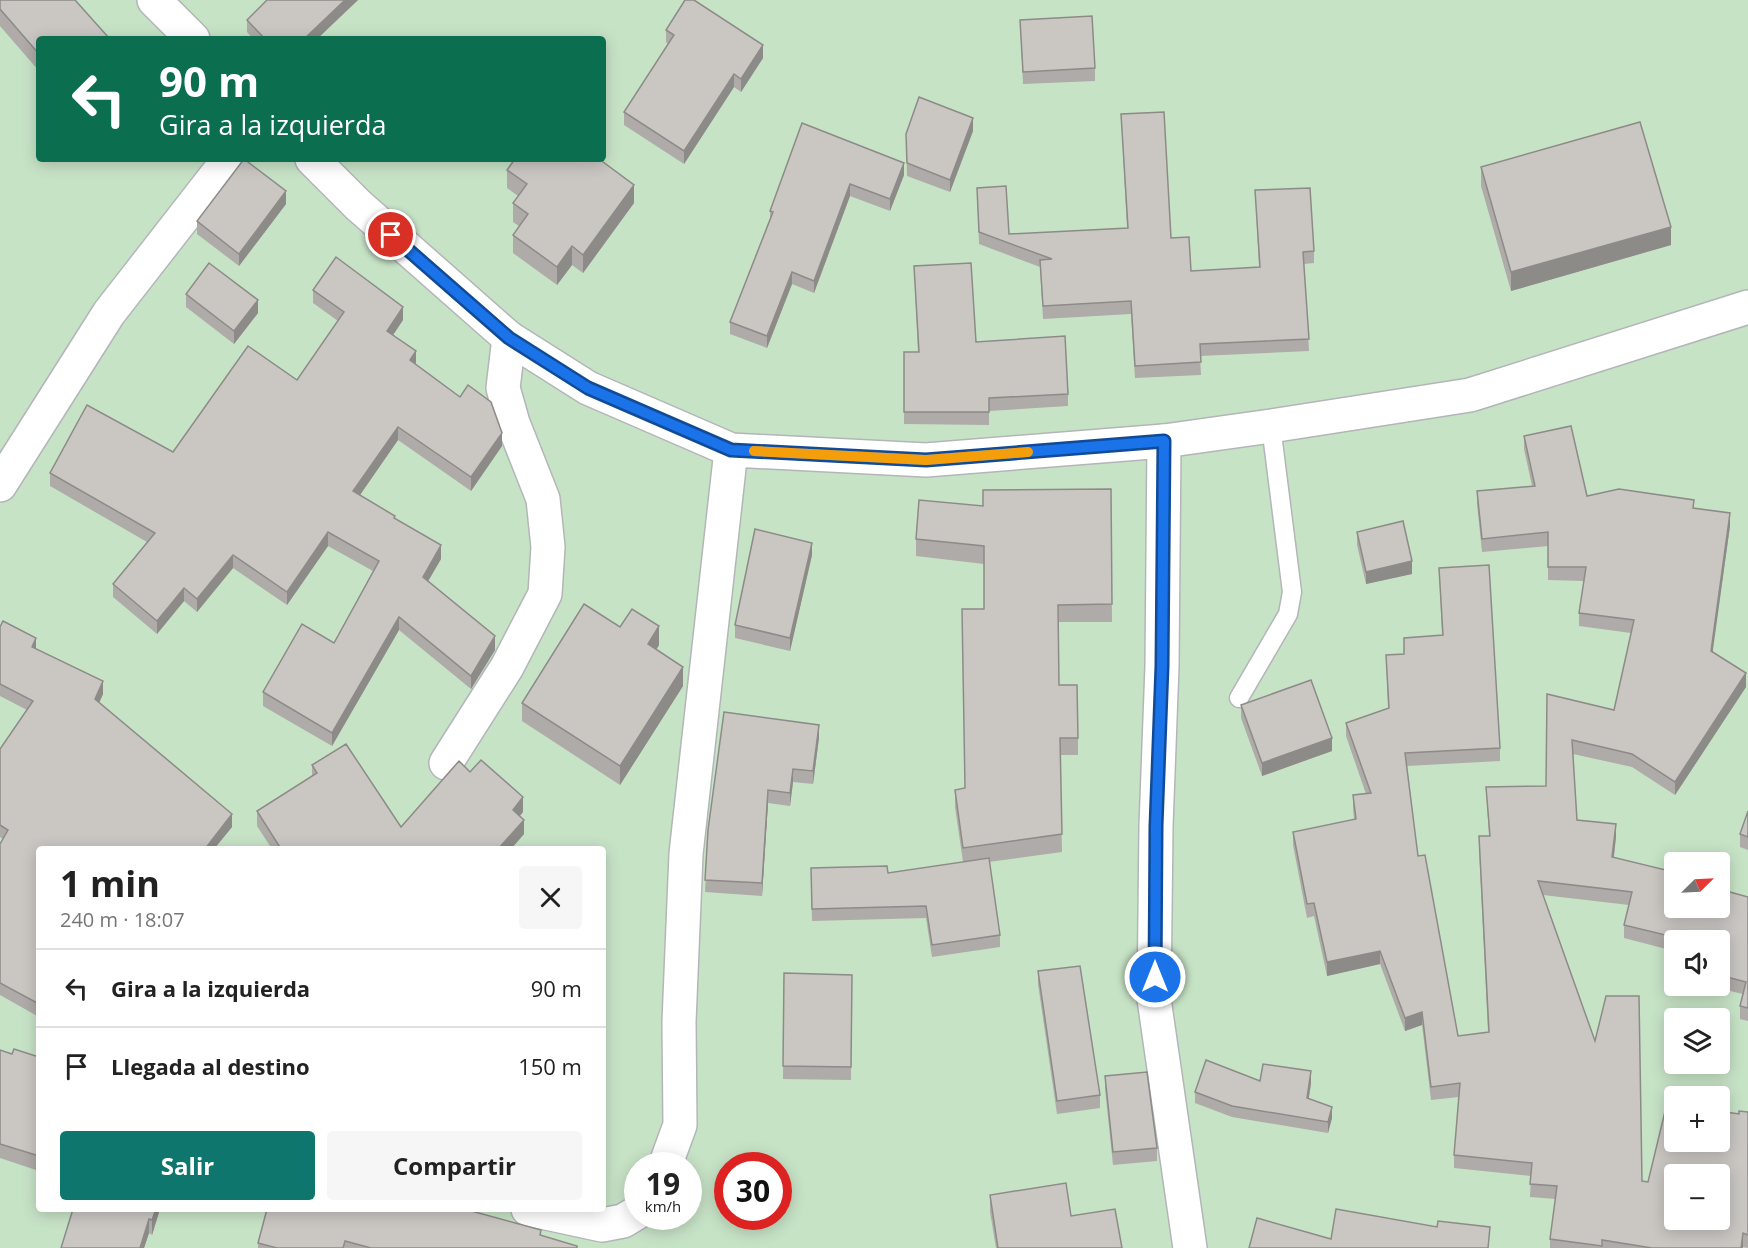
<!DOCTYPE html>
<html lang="es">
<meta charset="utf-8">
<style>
:root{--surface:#fff;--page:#f6f6f6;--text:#222;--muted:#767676;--line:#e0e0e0;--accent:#0f766e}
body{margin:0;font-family:"Open Sans",sans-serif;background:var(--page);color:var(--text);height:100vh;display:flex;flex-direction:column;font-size:22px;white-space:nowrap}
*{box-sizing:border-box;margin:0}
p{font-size:20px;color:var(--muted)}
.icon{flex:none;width:33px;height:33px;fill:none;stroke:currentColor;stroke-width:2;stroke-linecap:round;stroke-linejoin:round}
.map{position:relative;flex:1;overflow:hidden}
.side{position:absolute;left:36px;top:846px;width:570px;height:366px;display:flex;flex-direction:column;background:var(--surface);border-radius:6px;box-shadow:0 3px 15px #0003}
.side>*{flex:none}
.guide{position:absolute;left:36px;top:36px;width:570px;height:126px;border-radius:6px;box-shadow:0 3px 15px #0003;background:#0b6e4f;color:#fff;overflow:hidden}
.needle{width:39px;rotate:66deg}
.fabs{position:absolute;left:1664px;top:852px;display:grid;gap:12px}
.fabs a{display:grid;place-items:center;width:66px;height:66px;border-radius:6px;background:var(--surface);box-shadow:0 3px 15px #0003;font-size:30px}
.speed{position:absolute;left:624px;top:1152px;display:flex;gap:12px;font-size:30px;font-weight:700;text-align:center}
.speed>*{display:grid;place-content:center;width:78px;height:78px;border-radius:50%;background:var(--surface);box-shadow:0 3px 15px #0003;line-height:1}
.speed small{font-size:15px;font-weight:400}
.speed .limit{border:9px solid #d22;background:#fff;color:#111}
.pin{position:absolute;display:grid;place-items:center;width:51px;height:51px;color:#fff;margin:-26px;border:3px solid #fff;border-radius:50%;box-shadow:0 2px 6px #0007}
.me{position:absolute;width:66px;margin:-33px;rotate:0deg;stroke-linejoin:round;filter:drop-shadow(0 0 4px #0008)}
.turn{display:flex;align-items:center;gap:21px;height:126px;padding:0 24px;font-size:27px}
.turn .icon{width:78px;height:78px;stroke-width:2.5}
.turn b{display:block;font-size:42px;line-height:51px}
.round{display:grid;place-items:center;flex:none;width:63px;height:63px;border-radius:6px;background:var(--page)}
.summary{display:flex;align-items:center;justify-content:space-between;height:102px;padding:0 24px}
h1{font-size:36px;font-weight:700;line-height:45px}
.button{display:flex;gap:12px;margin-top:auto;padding:12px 24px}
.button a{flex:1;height:69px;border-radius:6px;background:var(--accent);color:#fff;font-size:24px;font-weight:700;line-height:69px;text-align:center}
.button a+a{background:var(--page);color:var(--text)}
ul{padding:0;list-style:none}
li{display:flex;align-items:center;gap:18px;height:78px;padding:0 24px;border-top:2px solid var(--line)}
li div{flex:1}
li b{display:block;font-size:22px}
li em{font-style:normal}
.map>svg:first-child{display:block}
.green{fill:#c7e3c6;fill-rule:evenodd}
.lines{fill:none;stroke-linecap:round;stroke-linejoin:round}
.lane-casing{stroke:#b3b6b9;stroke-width:21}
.street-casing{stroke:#b3b6b9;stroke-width:36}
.secondary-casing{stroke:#b3b5b9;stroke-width:36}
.lane{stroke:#fff;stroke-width:18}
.street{stroke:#fff;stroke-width:33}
.secondary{stroke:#fff;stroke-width:33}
.wall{fill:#aeaba8}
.shaded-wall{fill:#8d8b88}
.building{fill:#cac7c3;stroke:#8d8b88;stroke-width:1.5;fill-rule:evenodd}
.route-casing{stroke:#114b97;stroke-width:15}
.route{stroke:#1a73e8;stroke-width:10}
.slow{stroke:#f59e0b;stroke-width:10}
</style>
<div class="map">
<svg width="1748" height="1248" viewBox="0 0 1748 1248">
<rect width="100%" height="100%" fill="#eeece6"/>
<path class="green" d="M0 0H1748V1248H0ZM39 39H603V159H39ZM39 849H603V1209H39ZM1674 862H1719V908H1674ZM1674 940H1719V986H1674ZM1674 1018H1719V1064H1674ZM1674 1096H1719V1142H1674ZM638 1166H688V1216H638ZM728 1166H778V1216H728ZM1674 1174H1719V1220H1674Z"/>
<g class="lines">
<defs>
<polyline id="lane" points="1239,698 1288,614 1292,592 1271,426"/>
<g id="street">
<polyline points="1164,441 1162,666 1156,826 1154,999 1190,1248"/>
<polyline points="0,485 109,313 229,159"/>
<polyline points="446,763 507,667 545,594 548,547 543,499 513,423 503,388 509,338"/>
<polyline points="665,1166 680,1125 679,1022 686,854 731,450"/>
<polyline points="528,1209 602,1225 623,1221 638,1212"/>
</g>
<g id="secondary">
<polyline points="154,0 193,39"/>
<polyline points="312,159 358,205 509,338 588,388 731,450 926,460 1164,441 1271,426 1470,395 1748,307"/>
</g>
</defs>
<use href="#lane" class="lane-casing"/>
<use href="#street" class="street-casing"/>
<use href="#secondary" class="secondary-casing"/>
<use href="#lane" class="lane"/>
<use href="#street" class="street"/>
<use href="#secondary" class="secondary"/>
</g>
<g class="wall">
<polygon points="0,0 109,39 39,39 39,71 0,26"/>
<polygon points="267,0 358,0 317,39 253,39 247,32 247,20"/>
<polygon points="1020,20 1095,68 1095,81 1023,84"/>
<polygon points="666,30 763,58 741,92 734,87 684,164 624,125 624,112 668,44 666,42"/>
<polygon points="1121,114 1171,238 1191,271 1259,267 1255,190 1314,251 1314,263 1304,264 1309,351 1200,356 1201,375 1135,378 1131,314 1043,319 1040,267 979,244 977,188 1009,234 1127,228"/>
<polygon points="802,123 904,175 890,211 850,196 814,293 792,284 767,348 730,334 730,322 770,219 770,211"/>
<polygon points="973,131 950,192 907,176 906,134"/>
<polygon points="1481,167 1671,245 1511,291 1481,186"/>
<polygon points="507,170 634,203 583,273 572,265 557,285 513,253 513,235 519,226 513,222 513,203 518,196 507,188"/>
<polygon points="286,204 239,266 197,234 197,221"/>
<polygon points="914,266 976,342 1068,394 1068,406 989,411 989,425 904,424 904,352 918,352"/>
<polygon points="313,290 403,320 393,335 416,365 502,446 471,491 398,440 360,495 395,519 441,559 428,581 495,650 471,689 399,630 332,746 263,706 263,692 334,643 373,571 328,546 287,605 233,568 197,612 184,601 157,634 113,597 113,584 147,542 50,486 50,473 173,452 297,380 338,321 313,303"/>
<polygon points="186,294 258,313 234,344 186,307"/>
<polygon points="1524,436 1587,496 1694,508 1730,526 1712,652 1746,687 1675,795 1632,767 1573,754 1577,820 1616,837 1614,857 1674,908 1748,897 1748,1021 1740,1019 1740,1006 1743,994 1709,986 1719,986 1719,940 1674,940 1674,951 1624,938 1624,925 1629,905 1543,895 1642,1181 1648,1182 1739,1114 1748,1112 1748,1248 1743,1247 1743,1248 1550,1248 1550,1239 1556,1199 1530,1197 1531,1176 1454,1168 1454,1155 1459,1097 1431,1100 1422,1025 1405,1031 1380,964 1327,976 1314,916 1307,918 1293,845 1293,832 1354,820 1353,808 1353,795 1366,794 1346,736 1346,723 1388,708 1386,655 1404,654 1404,638 1442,636 1439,568 1500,748 1500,761 1407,766 1418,856 1458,1036 1488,1032 1479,849 1479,836 1489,836 1486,787 1546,786 1547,694 1614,710 1631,633 1579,626 1579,613 1584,581 1548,580 1548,546 1482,552 1477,504 1477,491 1532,486 1524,449"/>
<polygon points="1111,489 1112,622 1059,622 1059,685 1078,738 1078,755 1060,755 1062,852 989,862 1000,935 1000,947 932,957 926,918 812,921 811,881 888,873 963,862 955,807 955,790 965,788 984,609 984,564 916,556 916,539 983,506"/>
<polygon points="1357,532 1412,574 1366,584 1357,545"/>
<polygon points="812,555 790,651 735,638 735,625"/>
<polygon points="0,627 36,649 103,694 99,703 232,827 214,849 39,849 39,1017 0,995 0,844 3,839 0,837 0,749 27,710 0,696"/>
<polygon points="620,627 659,645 656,650 683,686 620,785 522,721 522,703"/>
<polygon points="1241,705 1332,751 1262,776 1241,718"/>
<polygon points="819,738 813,784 793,782 790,806 768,803 762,896 705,892 708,830"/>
<polygon points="312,765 401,827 470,772 523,812 520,816 524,834 511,849 272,849 257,826 257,811 312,776"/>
<polygon points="1748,811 1748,850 1740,847 1740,834"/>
<polygon points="1038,971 1100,1095 1100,1108 1057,1114 1038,984"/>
<polygon points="784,973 852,975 851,1080 783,1079"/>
<polygon points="0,1050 12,1054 39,1057 39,1171 0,1158"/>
<polygon points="1105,1076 1157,1148 1157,1161 1113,1165 1105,1089"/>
<polygon points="1260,1081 1311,1083 1309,1098 1332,1118 1328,1133 1232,1117 1195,1103 1195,1092"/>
<polygon points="990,1195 1122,1248 996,1248 990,1212"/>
<polygon points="73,1209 160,1209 152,1235 149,1233 144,1248 61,1248"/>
<polygon points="541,1236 577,1248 258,1248 258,1243"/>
</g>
<g class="shaded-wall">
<polygon points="345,0 358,0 317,39 304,39"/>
<polygon points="763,45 763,58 741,92 741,79"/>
<polygon points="734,74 734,87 684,164 684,151"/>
<polygon points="973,118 973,131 950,192 950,180"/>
<polygon points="904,163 904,175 890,211 890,199"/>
<polygon points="850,184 850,196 814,293 814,281"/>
<polygon points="634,185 634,203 583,273 583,255"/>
<polygon points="286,191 286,204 239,266 239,254"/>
<polygon points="1671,227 1671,245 1511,291 1511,272"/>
<polygon points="572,246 572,265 557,285 557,267"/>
<polygon points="792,272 792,284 767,348 767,336"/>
<polygon points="258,300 258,313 234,344 234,331"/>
<polygon points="403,307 403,320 387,344 387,331"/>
<polygon points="416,351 416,364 410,360"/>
<polygon points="398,427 398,440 353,505 353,491"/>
<polygon points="502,433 502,446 471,491 471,477"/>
<polygon points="1730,513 1730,526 1711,664 1711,651"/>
<polygon points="328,532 328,546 287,605 287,592"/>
<polygon points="812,543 812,555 790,651 790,638"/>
<polygon points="441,545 441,559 423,590 423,577"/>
<polygon points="233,555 233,568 197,612 197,599"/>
<polygon points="1412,561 1412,574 1366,584 1366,572"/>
<polygon points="184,588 184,601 157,634 157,621"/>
<polygon points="399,617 399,630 332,746 332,733"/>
<polygon points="659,626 659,645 648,663 648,644"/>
<polygon points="495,636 495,650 471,689 471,676"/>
<polygon points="36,638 36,651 32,647"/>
<polygon points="683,667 683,686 620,785 620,766"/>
<polygon points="1746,673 1746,687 1675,795 1675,782"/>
<polygon points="103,681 103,694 95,712 95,699"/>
<polygon points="819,725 819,738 813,784 813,771"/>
<polygon points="1332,738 1332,751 1262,776 1262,763"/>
<polygon points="793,769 793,782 790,806 790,793"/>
<polygon points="768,790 768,803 762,896 762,883"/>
<polygon points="523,797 523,812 513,824 513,810"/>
<polygon points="232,814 232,827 214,849 205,849"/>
<polygon points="524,820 524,834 511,849 498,849"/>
<polygon points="1616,824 1616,837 1612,870 1612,857"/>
<polygon points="1380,951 1380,964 1327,976 1327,962"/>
<polygon points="1422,1012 1422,1025 1405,1031 1405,1018"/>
<polygon points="1311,1071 1311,1083 1307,1109 1307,1098"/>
<polygon points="1332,1107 1332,1118 1328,1133 1328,1122"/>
<polygon points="156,1209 160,1209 152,1235 152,1220"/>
<polygon points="149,1219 149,1233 144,1248 140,1248"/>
<polygon points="1743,1233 1743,1248 1741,1248"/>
</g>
<g class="building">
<polygon points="0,0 75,0 109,38 39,39 39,54 0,9"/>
<polygon points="267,0 345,0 304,39 265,39 247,20"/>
<polygon points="685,0 694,0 763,45 741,79 734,74 684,151 624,112 674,35 666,30"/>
<polygon points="1092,16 1095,68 1023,72 1020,20"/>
<polygon points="919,97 973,118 950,180 907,163 906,134"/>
<polygon points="1164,112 1171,238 1189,237 1191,271 1260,267 1255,190 1310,188 1314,251 1303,252 1309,339 1200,344 1201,362 1135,366 1131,301 1043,306 1040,260 1052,259 979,232 977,188 1006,186 1009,234 1128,228 1121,114"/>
<polygon points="1640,122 1671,227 1511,272 1481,167"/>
<polygon points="802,123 904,163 890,199 850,184 814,281 792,272 767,336 730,322 773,212 770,211"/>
<polygon points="244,159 286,191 239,254 197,221"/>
<polygon points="515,159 599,159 634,185 583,255 572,246 557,267 513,235 528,214 513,203 527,184 507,170"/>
<polygon points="336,257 403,307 387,331 416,351 410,360 460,397 468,385 491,402 502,433 471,477 398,427 353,491 395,516 394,518 441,545 423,577 495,636 471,676 399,617 332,733 263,692 302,624 334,643 379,561 328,532 287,592 233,555 197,599 184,588 157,621 113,584 155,533 50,473 87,405 173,452 248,346 297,380 344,312 313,290"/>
<polygon points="209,263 258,300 234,331 186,294"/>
<polygon points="971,263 976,342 1065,336 1068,394 989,398 989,412 904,412 904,352 919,352 914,266"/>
<path d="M1571 426 1587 496 1619 489 1694 500 1693 508 1730 513 1711 651 1746 673 1675 782 1632 754 1572 740 1577 820 1616 824 1612 857 1674 872V908H1719V889L1748 897V1008L1740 1006 1746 982 1719 975V940H1686L1624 925 1632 892 1538 881 1595 1041 1606 996H1639L1642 1181 1648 1182 1667 1103 1674 1104V1142H1719V1111L1739 1114V1111L1748 1112V1235L1743 1233 1741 1248H1652L1602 1240V1246L1550 1239 1557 1186 1530 1184 1532 1163 1454 1155 1460 1083 1431 1087 1422 1012 1405 1018 1380 951 1327 962 1314 903 1307 904 1293 832 1356 819 1353 795 1371 793 1346 723 1389 708 1386 655 1404 654V638L1443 635 1439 568 1489 565 1500 748 1405 753 1418 856 1425 855 1458 1036 1489 1032 1479 836H1490L1486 787 1546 786 1547 694 1614 710 1634 620 1579 613 1586 567H1548V532L1482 539 1477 491 1535 486 1524 436ZM1674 1174H1719V1220H1674Z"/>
<polygon points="1111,489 1112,604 1058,605 1059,685 1077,685 1078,738 1060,738 1062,834 963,848 955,790 965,788 962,609 984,609 984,546 916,539 919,500 983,506 983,490"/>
<polygon points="1403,521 1412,561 1366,572 1357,532"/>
<polygon points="755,529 812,543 790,638 735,625"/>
<polygon points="584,604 620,627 632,609 659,626 648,644 683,667 620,766 522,703"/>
<polygon points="3,621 36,638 32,647 103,681 95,699 232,814 205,849 39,849 39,1004 0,983 0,844 8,830 0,825 0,749 33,701 0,684 0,627"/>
<polygon points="1311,680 1332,738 1262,763 1241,705"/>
<polygon points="724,712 819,725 813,771 793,769 790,793 768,790 762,883 705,880 708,830"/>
<polygon points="346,744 401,827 459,761 470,772 481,760 523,797 513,810 524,820 498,849 281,849 257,811 317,773 312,765"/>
<polygon points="1748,811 1748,837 1740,834"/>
<polygon points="989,858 1000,935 932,945 926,906 812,909 811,868 887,866 888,873"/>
<polygon points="1080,966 1100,1095 1057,1101 1038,971"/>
<polygon points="784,973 852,975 851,1067 783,1066"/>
<polygon points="14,1049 39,1057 39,1156 0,1144 0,1050 12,1054"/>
<polygon points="1206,1060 1260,1081 1263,1064 1311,1071 1307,1098 1332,1107 1328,1122 1232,1106 1195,1092"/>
<polygon points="1147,1072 1157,1148 1113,1152 1105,1076"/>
<polygon points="1066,1183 1071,1216 1115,1209 1122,1248 998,1248 990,1195"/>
<polygon points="73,1209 156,1209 152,1220 149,1219 140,1248 61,1248"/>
<polygon points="267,1209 464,1209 541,1230 540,1235 577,1246 577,1248 371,1248 345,1241 343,1248 277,1248 258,1243"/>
<polygon points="1336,1209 1437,1227 1438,1221 1490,1227 1488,1248 1249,1248 1257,1218 1331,1239"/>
</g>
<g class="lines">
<defs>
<polyline id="route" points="391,235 509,338 588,388 731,450 926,460 1164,441 1162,666 1156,826 1155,977"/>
</defs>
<use href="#route" class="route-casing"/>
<use href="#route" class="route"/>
<polyline class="slow" points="754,451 926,460 1028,452"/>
</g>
</svg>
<div class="fabs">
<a><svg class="needle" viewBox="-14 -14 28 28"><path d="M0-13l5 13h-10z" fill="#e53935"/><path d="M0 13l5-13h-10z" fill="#767676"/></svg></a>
<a><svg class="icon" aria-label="sound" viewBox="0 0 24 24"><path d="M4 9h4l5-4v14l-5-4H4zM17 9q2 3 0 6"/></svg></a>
<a><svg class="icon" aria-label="layers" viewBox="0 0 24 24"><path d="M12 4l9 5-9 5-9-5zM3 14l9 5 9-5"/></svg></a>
<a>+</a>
<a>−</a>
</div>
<div class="speed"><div>19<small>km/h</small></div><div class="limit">30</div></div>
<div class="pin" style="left:391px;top:235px;background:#d93025"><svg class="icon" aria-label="arrive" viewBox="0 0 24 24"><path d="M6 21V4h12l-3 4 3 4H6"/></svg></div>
<svg class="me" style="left:1155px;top:977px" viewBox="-20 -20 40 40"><circle r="17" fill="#1a73e8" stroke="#fff" stroke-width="3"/><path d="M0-11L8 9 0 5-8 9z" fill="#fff"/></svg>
<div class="guide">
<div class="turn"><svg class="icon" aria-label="left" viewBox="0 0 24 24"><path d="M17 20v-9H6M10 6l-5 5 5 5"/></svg><div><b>90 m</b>Gira a la izquierda</div></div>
</div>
<section class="side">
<div class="summary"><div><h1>1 min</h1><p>240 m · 18:07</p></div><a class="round"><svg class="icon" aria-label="close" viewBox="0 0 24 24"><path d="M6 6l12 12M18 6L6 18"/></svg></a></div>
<ul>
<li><svg class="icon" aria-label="left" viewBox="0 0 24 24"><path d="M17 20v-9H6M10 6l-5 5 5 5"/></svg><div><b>Gira a la izquierda</b></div><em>90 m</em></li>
<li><svg class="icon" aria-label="arrive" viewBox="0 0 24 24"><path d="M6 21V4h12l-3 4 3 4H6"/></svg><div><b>Llegada al destino</b></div><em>150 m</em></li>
</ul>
<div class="button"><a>Salir</a><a>Compartir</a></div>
</section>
</div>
